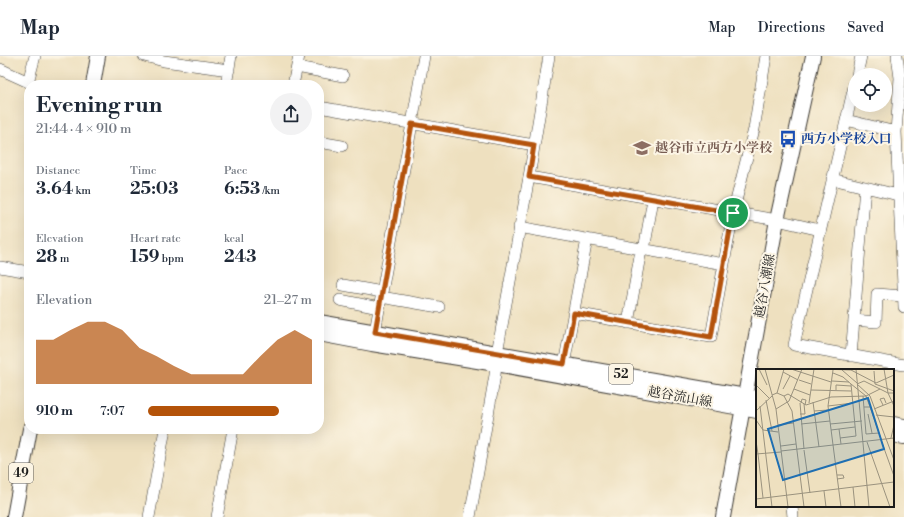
<!DOCTYPE html>
<html lang="en">
<head>
<meta charset="utf-8">
<style>
	body { margin:0; font-family:"Libre Bodoni","Noto Serif JP",serif; background:#f2f2f3; color:#1f2937; height:100vh; display:flex; flex-direction:column; font-size:15px; white-space:nowrap }
	* { box-sizing:border-box; margin:0 }
	p { font-size:13px; color:#747a83 }
	.icon { flex:none; width:22px; height:22px; fill:none; stroke:currentColor; stroke-width:2; stroke-linecap:round; stroke-linejoin:round }
	.map { position:relative; flex:1; overflow:hidden }
	.details { position:absolute; left:24px; top:24px; width:300px; height:354px; display:flex; flex-direction:column; background:#fff; border-radius:16px; box-shadow:0 4px 16px #0002 }
	.details>* { flex:none }
	.fabs { position:absolute; left:848px; top:12px; display:grid; gap:8px }
	.fabs a { display:grid; place-items:center; width:44px; height:44px; border-radius:50%; background:#fff; box-shadow:0 4px 16px #0002; font-size:20px }
	.pin { position:absolute; display:grid; place-items:center; width:34px; height:34px; color:#fff; margin:-17px; border:2px solid #fff; border-radius:50%; box-shadow:0 1px 4px #0007 }
	.round { display:grid; place-items:center; flex:none; width:42px; height:42px; border-radius:21px; background:#f2f2f3 }
	.head { display:flex; align-items:center; justify-content:space-between; height:68px; padding:0 12px }
	h1 { font-size:22px; font-weight:800; line-height:30px }
	.figures { display:grid; grid-template-columns:repeat(3,1fr); gap:6px; height:68px; padding:4px 12px }
	.figures div { display:grid; align-content:center }
	.figures b { font-size:17px; font-weight:800 }
	.figures small { font-size:11px; font-weight:400 }
	.figures p { font-size:11px }
	.chart { height:112px; padding:8px 12px }
	.chart p { display:flex; justify-content:space-between }
	.chart svg { width:100%; height:72px; margin-top:4px; fill:#b45309; opacity:.7 }
	ul { padding:0 12px; list-style:none; font-size:13px }
	li { display:grid; grid-template-columns:64px 48px 1fr; align-items:center; height:30px }
	li i { height:10px; border-radius:5px; background:#b45309 }
	header { display:flex; align-items:center; gap:24px; box-sizing:border-box; height:56px; padding:0 20px; background:#fff; border-bottom:1px solid #e0e1e3 }
	header strong { font-size:19px }
	nav { display:flex; gap:22px; margin-inline-start:auto; font-size:14px }
	.map>svg:first-child { display:block }
</style>
</head>
<body>
<header>
<strong>Map</strong>
<nav><a>Map</a><a>Directions</a><a>Saved</a></nav>
</header>
<div class="map">
<svg width="904" height="461" viewBox="0 0 904 461">
	<rect width="100%" height="100%" fill="#fcf5e5"/>
	<filter id="ink" filterUnits="userSpaceOnUse"><feTurbulence type="fractalNoise" baseFrequency=".025" numOctaves="2"/><feDisplacementMap in="SourceGraphic" scale="8" xChannelSelector="R" yChannelSelector="G"/><feConvolveMatrix kernelMatrix="1 2 1 2 8 2 1 2 1" color-interpolation-filters="sRGB"/></filter>
	<filter id="wash" filterUnits="userSpaceOnUse"><feTurbulence type="fractalNoise" baseFrequency=".012" numOctaves="4" result="noise"/><feDisplacementMap in="SourceGraphic" scale="16" xChannelSelector="R" yChannelSelector="G"/><feGaussianBlur stdDeviation="0.9" result="paint"/><feColorMatrix in="noise" values="0 0 0 0 0 0 0 0 0 0 0 0 0 0 0 0 0 1.4 0 .05"/><feComposite in="paint" operator="in"/></filter>
	<g filter="url(#wash)">
		<rect width="100%" height="100%" fill="#eee0bf"/>
		<g fill="none" stroke-linecap="round" stroke-linejoin="round">
			<path stroke="#55c1d0" stroke-width="2.5" d="M786,450L787,461"/>
		</g>
	</g>
	<g filter="url(#ink)">
		<g fill="none" stroke-linecap="round" stroke-linejoin="round">
			<g stroke="#3c3934" stroke-width="12">
				<path id="minor" d="M144,0L164,5L229,14
					M297,11L343,20
					M0,13L35,29
					M857,19L861,0
					M28,26L35,0
					M855,26L794,289L904,309
					M226,29L231,0
					M293,29L299,0
					M319,51L534,89
					M846,64L896,76L904,251
					M896,76L900,22L897,0
					M319,86L342,90
					M529,121L777,164L820,174
					M832,123L898,139
					M519,171L724,208
					M644,194L653,143
					M0,211L29,216
					M343,229L382,236
					M381,241L439,251
					M340,244L379,252
					M574,257L711,281L733,157L754,73L766,0
					M854,264L876,266L877,238L903,240
					M628,267L641,194
					M375,276C391,184 408,92 424,0
					M851,300L865,131
					M564,309L587,183
					M792,450L793,461
					M149,461L165,373
					M217,461L233,373
					M470,461L495,319L497,297L529,121L549,0"/>
			</g>
			<g stroke="#3c3934" stroke-width="16">
				<path id="major" d="M93,29L98,0
					M319,266L757,342
					M319,278L372,288L496,308L757,355
					M893,368L904,370
					M893,379L904,381
					M14,461L30,373
					M723,461L777,164L813,0"/>
			</g>
			<use href="#minor" stroke="#fff" stroke-width="11"/>
			<use href="#major" stroke="#fff" stroke-width="14"/>
		</g>
	</g>
	<g fill="none" stroke-linecap="round" stroke-linejoin="round" filter="url(#ink)">
		<g stroke="#fff" stroke-width="8">
			<path id="route" d="M412,68L534,89L529,121L733,157L711,281L574,257L564,308L375,276L395,162Z"/>
		</g>
		<use href="#route" stroke="#b45309" stroke-width="5"/>
	</g>
	<defs>
		<g id="bus-bare" transform="scale(1.38)"><path d="M-5-6H5V4H4V6H2V4H-2V6H-4V4H-5ZM-3.5-4V0h7V-4ZM-3.5 1.2v1.5H-2V1.2ZM2 1.2v1.5H3.5V1.2Z" fill="#1a4fb4" stroke="#fcf5e5" stroke-width="2.5" paint-order="stroke"/></g>
		<g id="school-bare" transform="scale(1.38)"><path d="M0-5L7-2L0 1L-7-2ZM-4 1L0 2.5L4 1V4Q0 6-4 4Z" fill="#8d6e63" stroke="#fcf5e5" stroke-width="2.5" paint-order="stroke"/></g>
	</defs>
	<g fill-rule="evenodd">
		<use href="#bus-bare" x="788" y="83"/>
		<use href="#school-bare" x="642" y="92"/>
	</g>
	<g text-anchor="middle" dominant-baseline="central" stroke-width="4" stroke-linejoin="round" paint-order="stroke">
		<g fill="#fcf5e5" stroke="#5f5d58" stroke-width="1">
			<rect x="609" y="308" width="24" height="20" rx="3"/>
			<rect x="9" y="407" width="24" height="20" rx="3"/>
		</g>
		<g font-size="12" font-weight="bold" fill="#1c1c1c">
			<text x="621" y="318">52</text>
			<text x="21" y="417">49</text>
		</g>
		<g font-size="13" font-weight="bold" fill="#164399" stroke="#fcf5e5" text-anchor="start">
			<text x="801" y="83">西方小学校入口</text>
		</g>
		<g font-size="13" font-weight="bold" fill="#785e54" stroke="#fcf5e5" text-anchor="start">
			<text x="655" y="92">越谷市立西方小学校</text>
		</g>
		<g font-size="13" fill="#1c1c1c" stroke="#fcf5e5">
			<text transform="translate(765 230) rotate(-80)">越谷八潮線</text>
			<text transform="translate(680 341) rotate(10)">越谷流山線</text>
		</g>
	</g>
	<g transform="translate(756 313)">
		<rect width="138" height="138" fill="#eee0bf"/>
		<path fill="none" stroke="#9a927e" stroke-width="1" d="M3,0L11,16M9,0L20,40L32,138M35,0L75,13M65,0L95,1L120,14L138,6M100,0L113,138M128,0L132,24L138,37M77,1L72,37L85,138M86,1L101,14M118,2L119,15L138,22M27,3L42,11M77,4L87,8L95,15L100,67L84,69M43,11L55,15M76,12L93,13M95,15L110,27L114,38M101,15L114,27L138,91M101,15L108,12L132,24H138M0,16L13,29M27,20L34,7M38,20L54,26M55,21L95,22M80,21V16L95,17M21,24L28,0M16,26L21,24L28,27L36,42L48,138M28,27L32,25L50,36L75,28L110,27L124,20M107,27L110,65L123,64M10,31L16,62M57,33L63,78M44,34L48,80M45,34L46,30L50,31L49,36M53,34L58,0M127,36L124,30L128,29L130,34M4,37L16,138M72,37L97,34M108,38H114L125,70M20,40L33,32L46,0M118,40L138,32M0,42L16,27M58,42L72,41M44,45H49L48,35M112,45L116,64M120,46L138,48M0,51L7,61L22,63M45,55L74,52M74,55L106,52M22,56L37,54M83,60L85,75M75,61L99,58M135,69L138,56M125,71L138,107M0,72L2,85M111,73L134,138M25,77L40,75M48,81L54,124M25,82L138,69M0,85L25,83M2,85L7,129M81,106H87L88,109L81,110M97,118L99,138M68,122L70,138M0,130L138,113"/>
		<path fill="#1f6fb2" fill-opacity="0.15" stroke="#1f6fb2" stroke-width="2" d="M112,29L128,80L27,111L12,60Z"/>
		<rect width="138" height="138" fill="none" stroke="#1c1c1c" stroke-width="2"/>
	</g>
</svg>
<div class="fabs">
<a><svg class="icon" aria-label="locate" viewBox="0 0 24 24"><circle cx="12" cy="12" r="6"/><path d="M12 2v4M12 18v4M2 12h4M18 12h4"/></svg></a>
</div>
<div class="pin" style="left:733px;top:157px;background:#1e9e55"><svg class="icon" aria-label="arrive" viewBox="0 0 24 24"><path d="M6 21V4h12l-3 4 3 4H6"/></svg></div>
<section class="details">
<div class="head"><div><h1>Evening run</h1><p>21:44 · 4 × 910 m</p></div><a class="round"><svg class="icon" aria-label="share" viewBox="0 0 24 24"><path d="M12 15V3M7 8l5-5 5 5M5 13v7h14v-7"/></svg></a></div>
<div class="figures">
<div><p>Distance</p><b>3.64<small> km</small></b></div>
<div><p>Time</p><b>25:03</b></div>
<div><p>Pace</p><b>6:53<small> /km</small></b></div>
</div>
<div class="figures">
<div><p>Elevation</p><b>28<small> m</small></b></div>
<div><p>Heart rate</p><b>159<small> bpm</small></b></div>
<div><p>kcal</p><b>243</b></div>
</div>
<div class="chart"><p><span>Elevation</span>21–27 m</p>
<svg viewBox="0 0 160 44" preserveAspectRatio="none"><path d="M0 44V17L10 17L20 11L30 6L40 6L50 11L60 22L70 27L80 33L90 38L100 38L110 38L120 38L130 27L140 17L150 11L160 17V44z"/></svg>
</div>
<ul>
<li><b>910 m</b>7:07<i style="width:80%"></i></li>
</ul>
</section>
</div>
</body>
</html>
